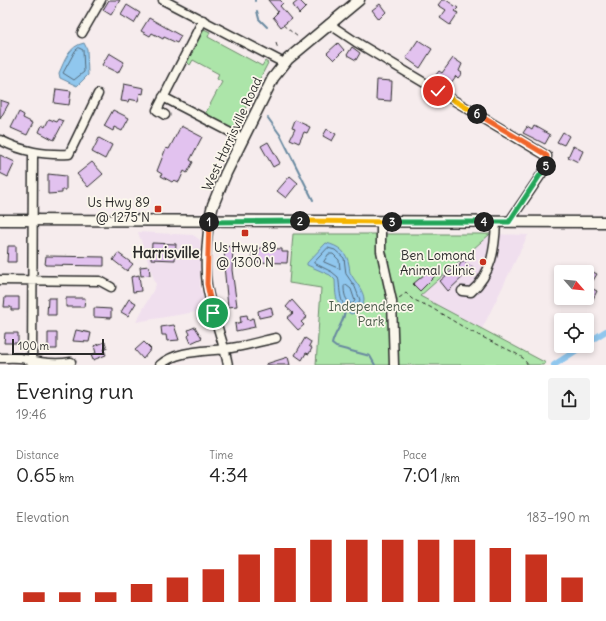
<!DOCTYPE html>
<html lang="en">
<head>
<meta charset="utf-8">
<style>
	body { margin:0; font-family:Delius,sans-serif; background:#f2f2f2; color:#222; height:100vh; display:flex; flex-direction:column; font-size:15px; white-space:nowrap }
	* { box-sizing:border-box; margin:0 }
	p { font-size:13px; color:#767676 }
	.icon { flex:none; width:22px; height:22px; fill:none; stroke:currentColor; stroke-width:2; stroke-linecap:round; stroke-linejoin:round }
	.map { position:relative; height:365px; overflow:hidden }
	.panel { display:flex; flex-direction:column; background:#fff; flex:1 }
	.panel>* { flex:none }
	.needle { width:26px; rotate:117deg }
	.buttons { position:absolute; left:554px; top:265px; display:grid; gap:8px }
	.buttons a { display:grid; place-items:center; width:40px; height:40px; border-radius:4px; background:#fff; box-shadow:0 2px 6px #0003; font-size:20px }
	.scale { position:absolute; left:12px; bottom:10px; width:92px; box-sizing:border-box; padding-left:4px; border:2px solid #2b2b2b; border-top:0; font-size:11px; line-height:14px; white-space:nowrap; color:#2b2b2b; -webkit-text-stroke:3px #fbf7ec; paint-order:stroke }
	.pin { position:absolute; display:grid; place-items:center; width:34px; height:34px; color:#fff; margin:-17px; border:2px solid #fff; border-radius:50%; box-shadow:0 1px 4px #0007 }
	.km { position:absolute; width:20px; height:20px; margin:-10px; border-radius:50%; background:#222; color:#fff; font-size:11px; line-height:20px; text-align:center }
	.round { display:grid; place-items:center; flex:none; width:42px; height:42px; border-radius:4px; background:#f2f2f2 }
	.overview { display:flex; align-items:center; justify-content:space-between; height:68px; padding:0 16px }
	h1 { font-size:22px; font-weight:600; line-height:30px }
	.figures { display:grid; grid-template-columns:repeat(3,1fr); gap:6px; height:68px; padding:4px 16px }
	.figures div { display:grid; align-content:center }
	.figures b { font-size:20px; font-weight:600 }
	.figures small { font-size:11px; font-weight:400 }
	.figures p { font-size:11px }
	.chart { height:112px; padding:8px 16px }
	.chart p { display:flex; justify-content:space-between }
	.chart svg { width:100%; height:72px; margin-top:4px; stroke:#c8321e; stroke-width:6 }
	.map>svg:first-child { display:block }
</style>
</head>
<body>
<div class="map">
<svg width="606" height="365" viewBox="0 0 606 365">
	<rect width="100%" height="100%" fill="#f6eced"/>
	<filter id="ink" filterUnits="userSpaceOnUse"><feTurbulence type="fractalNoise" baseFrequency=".025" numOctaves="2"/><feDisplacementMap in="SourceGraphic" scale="8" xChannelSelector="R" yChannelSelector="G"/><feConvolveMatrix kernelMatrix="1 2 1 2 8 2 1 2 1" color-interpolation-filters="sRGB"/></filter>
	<g filter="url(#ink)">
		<path fill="#f0dfee" d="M138,232L193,235L200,240V286L207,310L136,322L156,285Z
			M490,234L528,235L482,329L420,296Z"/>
		<path fill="#ace5a9" stroke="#6c886a" d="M204,29L210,32L208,37L262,66L265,61L268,63L251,96L235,131L204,116L222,82L217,79L219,74L193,60L190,65L187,62Z
			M293,234H490L420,296L546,363L543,365H316L321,288L289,283Z"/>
		<path fill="#90c7ee" stroke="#6889a0" d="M84,43L87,49L88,75L77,86L60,78L59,73C65,60 69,46 84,43Z
			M326,243C339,246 347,252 349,265C350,269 349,272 351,274C356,284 370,296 361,308C358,312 356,313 351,314C334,304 336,297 335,280L330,275L307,265V263Z"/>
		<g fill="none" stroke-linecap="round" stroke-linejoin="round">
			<path stroke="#536979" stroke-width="1" d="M79,48L83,50L84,72L74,80L63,73L75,51Z
				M328,248L335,250L344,258L346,274L355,287L360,300L355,309C337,312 341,285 338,277L332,272L314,263Z
				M329,254H333L339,260L340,269L324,262Z
				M346,285L351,289L355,301L352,304C345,301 344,293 344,287Z"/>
			<path stroke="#6889a0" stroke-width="2" d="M255,0V1
				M257,11L259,19L267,27
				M268,118L281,136L313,200
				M345,309C345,323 335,330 332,344L336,347L370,356L375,365"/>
			<path stroke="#90c7ee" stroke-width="6" d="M587,343L606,331
				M554,365L583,346"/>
		</g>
		<path fill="#e2c2ef" stroke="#2b2b2b" d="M109,0H120L111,15L103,10Z
			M268,0H280L283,3L280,6L291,19L281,27L273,17L278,12Z
			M299,0L306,7L299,14L293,5Z
			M442,0H446L458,8L455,11L458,13L450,25L440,18L446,10L438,5Z
			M380,4L386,12L379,19L372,10Z
			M127,5L140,13L134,23L121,15Z
			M149,18L181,36L177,43L164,37L163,39L152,33L150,36L141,31Z
			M418,40L432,49L420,68L406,58Z
			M338,43L344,50L334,60L327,53Z
			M352,47L360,53L356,60L347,55Z
			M109,53L124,62L118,73L102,65Z
			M453,58L462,64L459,71L462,73L458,78L456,76L448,87L435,76L439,71L442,73Z
			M377,80L392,81L391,101L376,100Z
			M124,84L144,88L143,94L140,93L138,101L129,99L128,102L121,101Z
			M56,89L71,91L69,105L54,103Z
			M0,100L9,103L0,119Z
			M113,110L129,118L122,131L114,127L113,131L104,126Z
			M19,112L24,115L23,118L33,123L27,135L11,128Z
			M49,119L57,122L59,119L64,121L54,140L39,132L42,125L45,127Z
			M295,120L310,127L307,133L304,132L299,143L290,139L295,129L292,128Z
			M181,126L202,137L190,160L193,162L187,173L184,171L179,182L174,180L172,182L161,176L162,174L157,171L166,148L169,149Z
			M534,126L550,135L545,144L523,133L527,127L532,130Z
			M327,129L336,134L332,141L323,136Z
			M563,132L569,136L564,145L557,142Z
			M99,138L112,145L105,159L92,152Z
			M268,142L280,163L273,167L261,146Z
			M573,146L583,151L578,162L568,157Z
			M0,155L15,162L8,177L0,173Z
			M92,162L103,174L88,187L77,174Z
			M48,174L66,176V190H62V193L48,194Z
			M290,176L298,183L286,198L277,191Z
			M152,243L176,244L175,260L151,259Z
			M8,246H16V262H7Z
			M225,246L233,247L232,270L237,306L228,307L224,265Z
			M259,248L282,249V252H288L287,263L252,262V251H259Z
			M118,253L133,264L127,271L113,260Z
			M46,256L104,257V266L45,265Z
			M462,261L473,267L468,275L466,274L448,291L440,281L454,269L456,272Z
			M149,266L150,275L141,276L140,267Z
			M431,269L436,275L420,291L413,284Z
			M589,270L597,274L591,284L587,282Z
			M139,275L141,291L133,292L131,277Z
			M589,287L597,291L591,303L587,301Z
			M5,297H19V310H11V307H4Z
			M48,298H56V315H47Z
			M66,298H85L84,307H66Z
			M129,299L136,303L128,316L121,312Z
			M292,300L307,317L301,322L304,325L298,330L287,318L293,313L286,307Z
			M271,307L273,315L259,318L258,311Z
			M94,308L111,309V318L94,317Z
			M247,315L248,320L253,318L255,327L236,331L235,324L241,322L240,316Z
			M174,325L179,340L167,341L166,335H162L161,327Z
			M195,327L202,338L191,343L188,336L190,334L188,330Z
			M76,330L91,333L89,342L73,341Z
			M5,333H18V343H4Z
			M48,333H57V349H48Z
			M305,338L311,342L309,346L312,348L309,354L306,353L302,360L295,355Z
			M105,342L107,348L104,349L106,355L93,360L91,355L96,353L94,346Z
			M144,342L151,349L143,359L135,350Z
			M288,357L290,365H266V364Z"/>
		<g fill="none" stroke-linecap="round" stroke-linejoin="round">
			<g stroke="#2b2b2b" stroke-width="11">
				<path id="minor" d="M163,0L284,63
					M329,24L356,42L547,156L545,169L509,222
					M82,33L101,0
					M163,97L242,138
					M165,115L157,110L203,20
					M0,140C23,152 44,155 69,154L98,94
					M209,221C207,242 204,264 207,285C211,313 223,338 228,365
					M381,222V251L392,301L394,365
					M0,280L100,281L111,287
					M462,291L471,292C492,274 495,248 496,222
					M0,358C8,358 18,357 25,359C41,363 55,365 71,362
					M32,365L33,153
					M160,365C178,349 209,352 231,348C246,346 261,341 276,338"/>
			</g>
			<g stroke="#2b2b2b" stroke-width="13">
				<path id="major" d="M0,220L606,222
					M209,221L213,205L226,173L273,78L288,59L359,0"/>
			</g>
			<path stroke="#2b2b2b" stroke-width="1" stroke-dasharray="4 3" stroke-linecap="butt" d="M283,25L298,37
				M276,43L278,49
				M399,298L406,293L412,299L430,307L470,331L515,353L523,358L528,365"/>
			<use href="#minor" stroke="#fbf7ec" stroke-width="8"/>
			<use href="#major" stroke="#fbf7ec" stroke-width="10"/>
		</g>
	</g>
	<g fill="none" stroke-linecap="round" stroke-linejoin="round" filter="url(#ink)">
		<g stroke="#fff" stroke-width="8">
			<path id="split-1" d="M209,222L207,284L213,313"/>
		</g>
		<g stroke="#fff" stroke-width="8">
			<path id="split-2" d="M209,222L300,221"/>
		</g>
		<g stroke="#fff" stroke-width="8">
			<path id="split-3" d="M300,221L392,222"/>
		</g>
		<g stroke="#fff" stroke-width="8">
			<path id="split-4" d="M392,222H484"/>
		</g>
		<g stroke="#fff" stroke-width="8">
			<path id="split-5" d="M484,222H509L546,166"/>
		</g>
		<g stroke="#fff" stroke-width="8">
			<path id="split-6" d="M477,114L543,153L547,156L546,166"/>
		</g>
		<g stroke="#fff" stroke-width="8">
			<path id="split-7" d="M438,91L477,114"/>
		</g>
		<use href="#split-1" stroke="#f0652b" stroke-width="5"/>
		<use href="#split-2" stroke="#22a559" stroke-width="5"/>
		<use href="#split-3" stroke="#f5b400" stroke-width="5"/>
		<use href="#split-4" stroke="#22a559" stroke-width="5"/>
		<use href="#split-5" stroke="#22a559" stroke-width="5"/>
		<use href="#split-6" stroke="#f0652b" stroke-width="5"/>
		<use href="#split-7" stroke="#f5b400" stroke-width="5"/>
	</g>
	<g fill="#c8321e" stroke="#fbf7ec" stroke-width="1.5">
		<rect x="154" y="205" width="8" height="8" rx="2"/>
		<rect x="241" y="229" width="8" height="8" rx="2"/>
		<circle cx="483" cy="262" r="4"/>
	</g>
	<g text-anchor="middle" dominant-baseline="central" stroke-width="3.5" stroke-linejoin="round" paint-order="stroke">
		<g font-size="13" fill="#2b2b2b" stroke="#fbf7ec">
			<text transform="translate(232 134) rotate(-65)">West Harrisville Road</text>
		</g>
		<g font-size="13" fill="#2b2b2b" stroke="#fbf7ec" text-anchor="end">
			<text x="150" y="202">Us Hwy 89<tspan x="150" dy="15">@ 1275 N</tspan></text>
			<text x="245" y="247" text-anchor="middle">Us Hwy 89<tspan x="245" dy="15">@ 1300 N</tspan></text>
			<text x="475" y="255">Ben Lomond<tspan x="475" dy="15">Animal Clinic</tspan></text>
		</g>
		<g font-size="13" fill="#4b5a4a" stroke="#fbf7ec">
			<text x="371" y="306">Independence<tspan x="371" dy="15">Park</tspan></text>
		</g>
		<g font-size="15" font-weight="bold" fill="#2b2b2b" stroke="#fbf7ec">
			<text x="166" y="252">Harrisville</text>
		</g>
	</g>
</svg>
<div class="buttons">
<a><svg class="needle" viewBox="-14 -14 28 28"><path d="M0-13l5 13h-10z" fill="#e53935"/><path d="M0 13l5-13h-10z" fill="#767676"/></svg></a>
<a><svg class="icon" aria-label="locate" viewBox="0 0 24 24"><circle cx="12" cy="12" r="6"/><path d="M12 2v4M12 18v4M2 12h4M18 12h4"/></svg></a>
</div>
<div class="scale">100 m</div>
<div class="pin" style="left:213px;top:313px;background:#1e9e55"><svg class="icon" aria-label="arrive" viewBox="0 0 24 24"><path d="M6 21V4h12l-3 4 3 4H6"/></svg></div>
<div class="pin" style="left:438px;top:91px;background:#d93025"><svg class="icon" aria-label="check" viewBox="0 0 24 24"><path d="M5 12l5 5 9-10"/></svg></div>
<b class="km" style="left:209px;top:222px">1</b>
<b class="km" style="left:300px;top:221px">2</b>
<b class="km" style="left:392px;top:222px">3</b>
<b class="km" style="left:484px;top:222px">4</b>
<b class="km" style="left:546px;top:166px">5</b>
<b class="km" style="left:477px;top:114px">6</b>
</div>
<section class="panel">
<div class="overview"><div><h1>Evening run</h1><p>19:46</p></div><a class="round"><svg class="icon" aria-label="share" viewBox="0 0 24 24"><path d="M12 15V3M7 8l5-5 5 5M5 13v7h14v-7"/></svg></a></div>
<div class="figures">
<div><p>Distance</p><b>0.65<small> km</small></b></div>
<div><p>Time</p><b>4:34</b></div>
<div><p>Pace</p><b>7:01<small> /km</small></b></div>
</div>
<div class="chart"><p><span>Elevation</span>183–190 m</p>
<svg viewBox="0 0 160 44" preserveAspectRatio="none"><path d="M5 44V38M15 44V38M25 44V38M35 44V33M45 44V29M55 44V24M65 44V15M75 44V11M85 44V6M95 44V6M105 44V6M115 44V6M125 44V6M135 44V11M145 44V15M155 44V29"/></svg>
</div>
</section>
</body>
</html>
